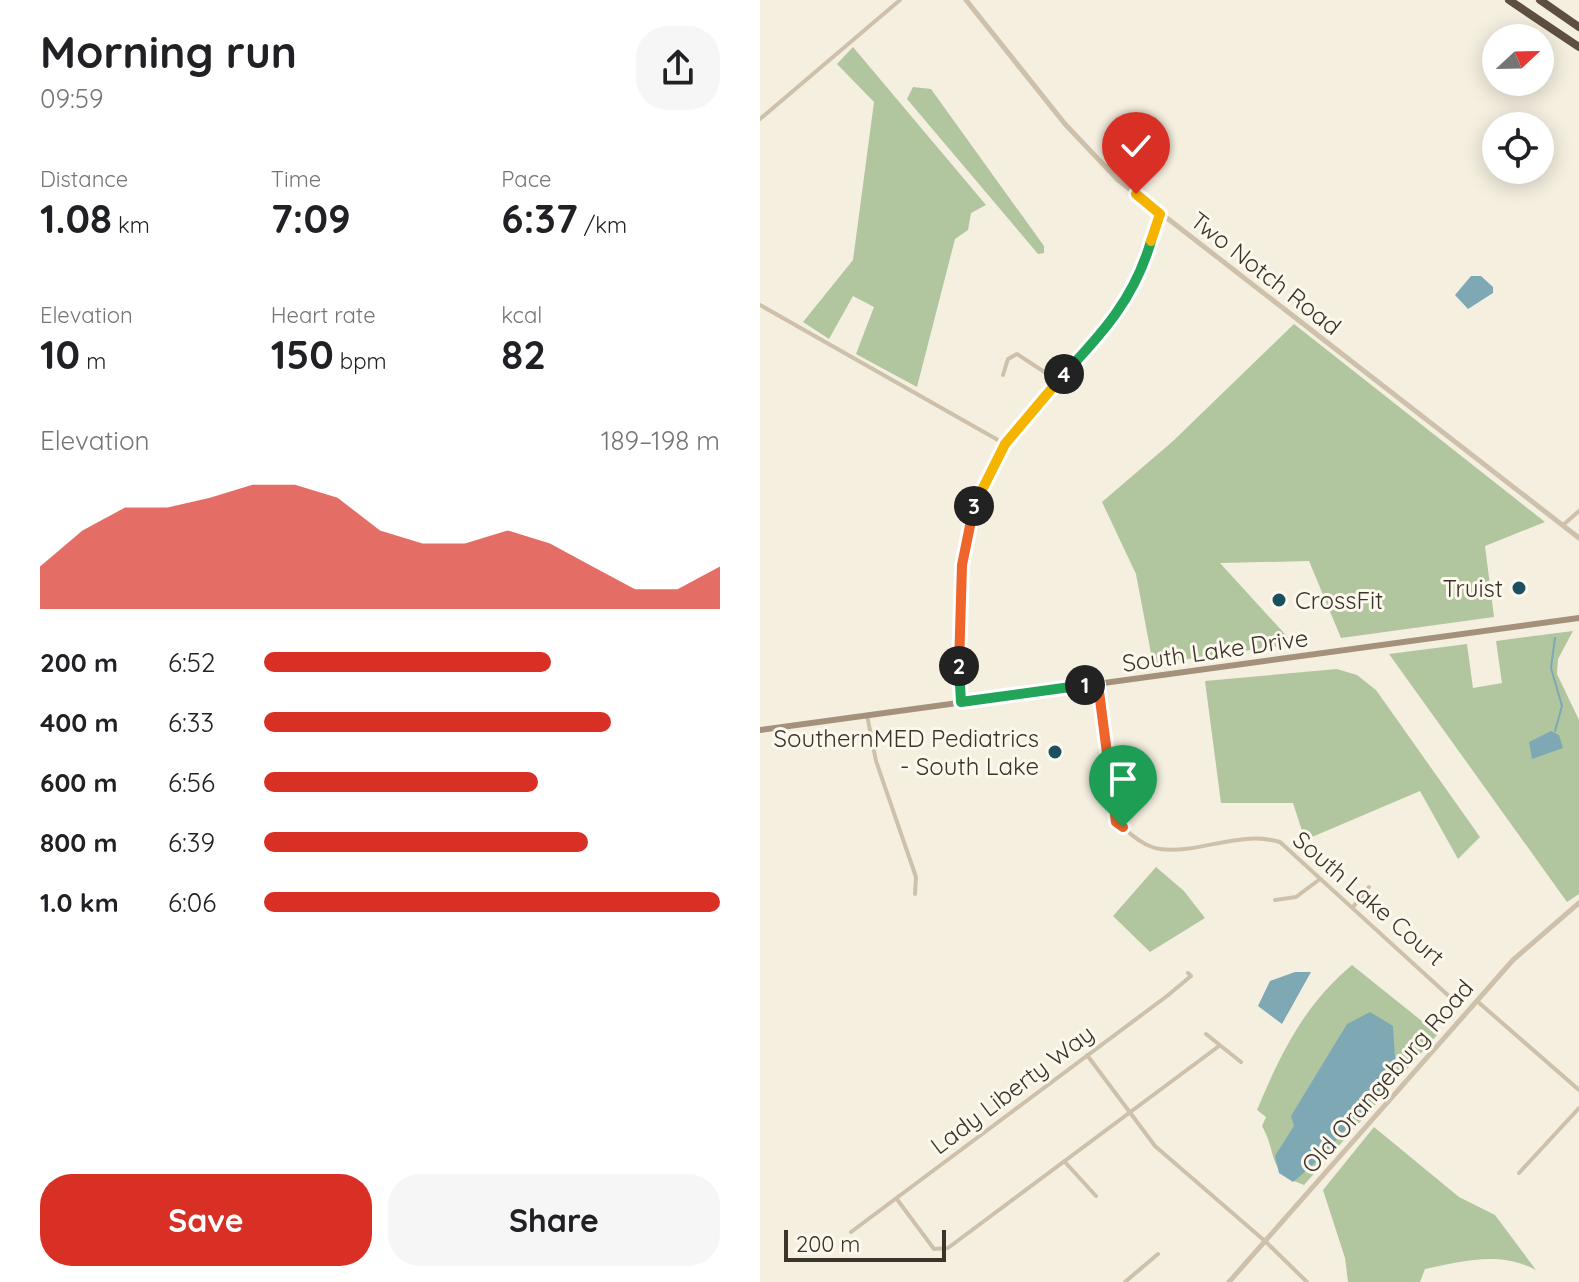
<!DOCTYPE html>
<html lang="en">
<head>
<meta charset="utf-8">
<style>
	body { margin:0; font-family:Quicksand,sans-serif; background:#f6f6f6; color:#202124; height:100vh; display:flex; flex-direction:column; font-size:30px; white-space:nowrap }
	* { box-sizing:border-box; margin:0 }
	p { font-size:26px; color:#757577 }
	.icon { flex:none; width:44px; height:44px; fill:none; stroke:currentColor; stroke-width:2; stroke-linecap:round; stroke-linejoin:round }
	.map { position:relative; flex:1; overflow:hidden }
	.panel { display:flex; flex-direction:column; background:#fff; width:760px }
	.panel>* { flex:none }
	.needle { width:52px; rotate:68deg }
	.buttons { position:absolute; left:722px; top:24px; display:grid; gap:16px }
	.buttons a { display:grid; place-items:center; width:72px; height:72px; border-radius:50%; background:#fff; box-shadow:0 4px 20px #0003; font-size:40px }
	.scale { position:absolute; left:24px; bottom:20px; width:162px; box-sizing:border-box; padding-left:8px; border:4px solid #3c332a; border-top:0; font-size:22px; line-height:28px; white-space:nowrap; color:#3c332a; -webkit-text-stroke:6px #fcf8ed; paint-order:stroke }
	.pin { position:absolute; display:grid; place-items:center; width:68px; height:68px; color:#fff; margin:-82px -34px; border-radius:50% 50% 50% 0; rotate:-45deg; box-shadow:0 0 8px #0007 }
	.pin .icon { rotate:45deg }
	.km { position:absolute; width:40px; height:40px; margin:-20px; border-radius:50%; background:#222; color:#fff; font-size:22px; line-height:40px; text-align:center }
	.round { display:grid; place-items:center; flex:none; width:84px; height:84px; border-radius:32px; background:#f6f6f6 }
	.summary { display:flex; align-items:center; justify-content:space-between; height:136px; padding:0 40px }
	h1 { font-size:44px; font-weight:800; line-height:60px }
	.figures { display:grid; grid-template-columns:repeat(3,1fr); gap:12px; height:136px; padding:8px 40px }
	.figures div { display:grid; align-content:center }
	.figures b { font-size:40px; font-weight:800 }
	.figures small { font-size:22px; font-weight:400 }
	.figures p { font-size:22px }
	.chart { height:224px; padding:16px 40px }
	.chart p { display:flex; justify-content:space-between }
	.chart svg { width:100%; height:144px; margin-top:8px; fill:#d93025; opacity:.7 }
	.cta { display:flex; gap:16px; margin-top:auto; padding:16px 40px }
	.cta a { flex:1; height:92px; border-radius:32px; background:#d93025; color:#fff; font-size:32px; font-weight:800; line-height:92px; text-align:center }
	.cta a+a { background:#f6f6f6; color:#202124 }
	ul { padding:0 40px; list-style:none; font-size:26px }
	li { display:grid; grid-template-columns:128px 96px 1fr; align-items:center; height:60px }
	li i { height:20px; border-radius:10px; background:#d93025 }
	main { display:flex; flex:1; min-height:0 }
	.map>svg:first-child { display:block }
</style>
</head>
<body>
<main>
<section class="panel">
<div class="summary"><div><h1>Morning run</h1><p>09:59</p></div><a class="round"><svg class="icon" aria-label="share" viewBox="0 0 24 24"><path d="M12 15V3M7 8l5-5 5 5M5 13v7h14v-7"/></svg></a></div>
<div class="figures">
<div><p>Distance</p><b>1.08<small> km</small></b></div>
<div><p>Time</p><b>7:09</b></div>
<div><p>Pace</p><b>6:37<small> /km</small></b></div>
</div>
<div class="figures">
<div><p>Elevation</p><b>10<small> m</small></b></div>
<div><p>Heart rate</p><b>150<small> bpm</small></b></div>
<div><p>kcal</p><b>82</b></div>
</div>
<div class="chart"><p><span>Elevation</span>189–198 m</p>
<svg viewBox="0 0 160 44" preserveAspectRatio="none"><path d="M0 44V31L10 20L20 13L30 13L40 10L50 6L60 6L70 10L80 20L90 24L100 24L110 20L120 24L130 31L140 38L150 38L160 31V44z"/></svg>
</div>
<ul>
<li><b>200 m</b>6:52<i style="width:63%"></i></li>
<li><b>400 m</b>6:33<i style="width:76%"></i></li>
<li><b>600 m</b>6:56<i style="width:60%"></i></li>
<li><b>800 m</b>6:39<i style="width:71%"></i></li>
<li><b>1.0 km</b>6:06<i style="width:100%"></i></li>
</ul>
<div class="cta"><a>Save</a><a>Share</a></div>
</section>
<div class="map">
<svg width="819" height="1282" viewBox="0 0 819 1282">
	<rect width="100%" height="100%" fill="#f5efe0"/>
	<path fill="#b1c69e" d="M93,47L226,205L211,213L208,230L195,239L157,387L96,354L114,307L93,296L69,339L43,322L93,260L114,102L77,64Z
		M153,87L171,89L284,246V253L278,254L147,99Z
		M534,324L785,522L725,546L734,617L581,638L549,561L460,563L534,644L393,664L376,574L342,502L412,442Z
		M813,631L798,659L797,674L819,720V894L807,902L629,654L707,644L713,688L742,683L736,641Z
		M577,669L597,675L616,690L720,837L698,859L660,791L545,840L533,803H461L445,681Z
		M396,867L424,891L445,918L390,952L353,916Z
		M592,965L678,1034L544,1185C506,1172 518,1154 502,1126L506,1117L497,1110C521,1053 544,1005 592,965Z
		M614,1127L699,1197L735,1215L776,1270C739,1251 704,1261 665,1269L660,1282H588L585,1258L563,1190Z"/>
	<path fill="#7da8b4" d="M721,276L733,287V293L708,309L695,295L711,276Z
		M791,731L799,735L803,748L772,759L769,742Z
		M535,972H551L522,1024L498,1006L510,981Z
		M610,1012L633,1026L636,1073C601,1108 572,1151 533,1182L519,1173L515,1156L534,1126L531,1116L587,1024Z"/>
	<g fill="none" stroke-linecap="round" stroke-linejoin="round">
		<path stroke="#7da8b4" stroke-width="2" d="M795,638L791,668L802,706L795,731"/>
		<path stroke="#cec1ab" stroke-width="4" d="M0,119L140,0
			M0,305L245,444
			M243,375L248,359L257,354L298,381
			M803,525L819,511
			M338,684L356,822C369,832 383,847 400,849C441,854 478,830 520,842L691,998
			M201,702C194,607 195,506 257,429C290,388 333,353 361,309C381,279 384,244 400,214
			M107,715L116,761L156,877L155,894
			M515,900L536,897L560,879
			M593,907L609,887
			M717,1001L819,1090
			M446,1034L481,1062
			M327,1055L395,1146L506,1242L547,1282
			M304,1161L336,1196
			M759,1173L819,1108
			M136,1198L174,1249L188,1248L459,1046
			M91,1232L407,996L431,976L428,973
			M365,1282L398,1254"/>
		<path stroke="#cec1ab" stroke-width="5" d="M206,0L305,124L358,180L819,538
			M469,1282L753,960L819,903"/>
		<path stroke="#a3917b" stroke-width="6" d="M0,730L819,618"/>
		<path stroke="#5d4f41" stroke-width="8" d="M749,0L819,47
			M780,0L819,27"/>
	</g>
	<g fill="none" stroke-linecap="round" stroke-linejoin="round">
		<g stroke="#fff" stroke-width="16">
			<path id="split-1" d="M325,685L338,684L356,822L363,827"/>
		</g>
		<g stroke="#fff" stroke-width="16">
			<path id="split-2" d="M199,666L201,702L325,685"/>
		</g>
		<g stroke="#fff" stroke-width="16">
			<path id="split-3" d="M199,666L202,565L214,506"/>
		</g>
		<g stroke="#fff" stroke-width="16">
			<path id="split-4" d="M214,506L245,444L304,374"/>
		</g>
		<g stroke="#fff" stroke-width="16">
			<path id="split-5" d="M304,374C343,333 375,297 391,241"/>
		</g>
		<g stroke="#fff" stroke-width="16">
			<path id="split-6" d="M376,194L400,214L391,241"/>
		</g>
		<use href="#split-1" stroke="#f0652b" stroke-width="10"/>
		<use href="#split-2" stroke="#22a559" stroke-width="10"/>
		<use href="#split-3" stroke="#f0652b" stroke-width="10"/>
		<use href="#split-4" stroke="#f5b400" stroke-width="10"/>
		<use href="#split-5" stroke="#22a559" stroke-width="10"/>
		<use href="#split-6" stroke="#f5b400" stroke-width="10"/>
	</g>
	<g fill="#1c5061" stroke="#fcf8ed" stroke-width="3">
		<circle cx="759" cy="588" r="8"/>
		<circle cx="519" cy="600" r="8"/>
		<circle cx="295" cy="752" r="8"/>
	</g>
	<g text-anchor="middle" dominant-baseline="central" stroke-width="6" stroke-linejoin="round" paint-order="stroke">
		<g font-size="24" fill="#3c332a" stroke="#fcf8ed">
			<text transform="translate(506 273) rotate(38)">Two Notch Road</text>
			<text transform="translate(455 650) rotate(-8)">South Lake Drive</text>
			<text transform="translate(609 898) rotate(41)">South Lake Court</text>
			<text transform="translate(627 1076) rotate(-49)">Old Orangeburg Road</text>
			<text transform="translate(252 1089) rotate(-37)">Lady Liberty Way</text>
		</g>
		<g font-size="24" fill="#3c332a" stroke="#fcf8ed" text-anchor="end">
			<text x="743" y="588">Truist</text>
			<text x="535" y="600" text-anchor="start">CrossFit</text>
			<text x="279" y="738">SouthernMED Pediatrics<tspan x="279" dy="28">- South Lake</tspan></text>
		</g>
	</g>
</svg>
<div class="buttons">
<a><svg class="needle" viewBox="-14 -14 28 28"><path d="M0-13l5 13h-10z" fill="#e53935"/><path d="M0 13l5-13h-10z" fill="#757577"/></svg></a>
<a><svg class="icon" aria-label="locate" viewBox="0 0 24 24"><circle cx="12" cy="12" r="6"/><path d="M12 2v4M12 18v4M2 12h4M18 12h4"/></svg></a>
</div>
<div class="scale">200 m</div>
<div class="pin" style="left:363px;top:827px;background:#1e9e55"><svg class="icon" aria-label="arrive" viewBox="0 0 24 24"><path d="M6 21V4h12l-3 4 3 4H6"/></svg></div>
<div class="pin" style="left:376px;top:194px;background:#d93025"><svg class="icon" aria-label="check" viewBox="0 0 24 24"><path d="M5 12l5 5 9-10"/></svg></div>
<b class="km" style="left:325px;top:685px">1</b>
<b class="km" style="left:199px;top:666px">2</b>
<b class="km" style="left:214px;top:506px">3</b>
<b class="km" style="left:304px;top:374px">4</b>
</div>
</main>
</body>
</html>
